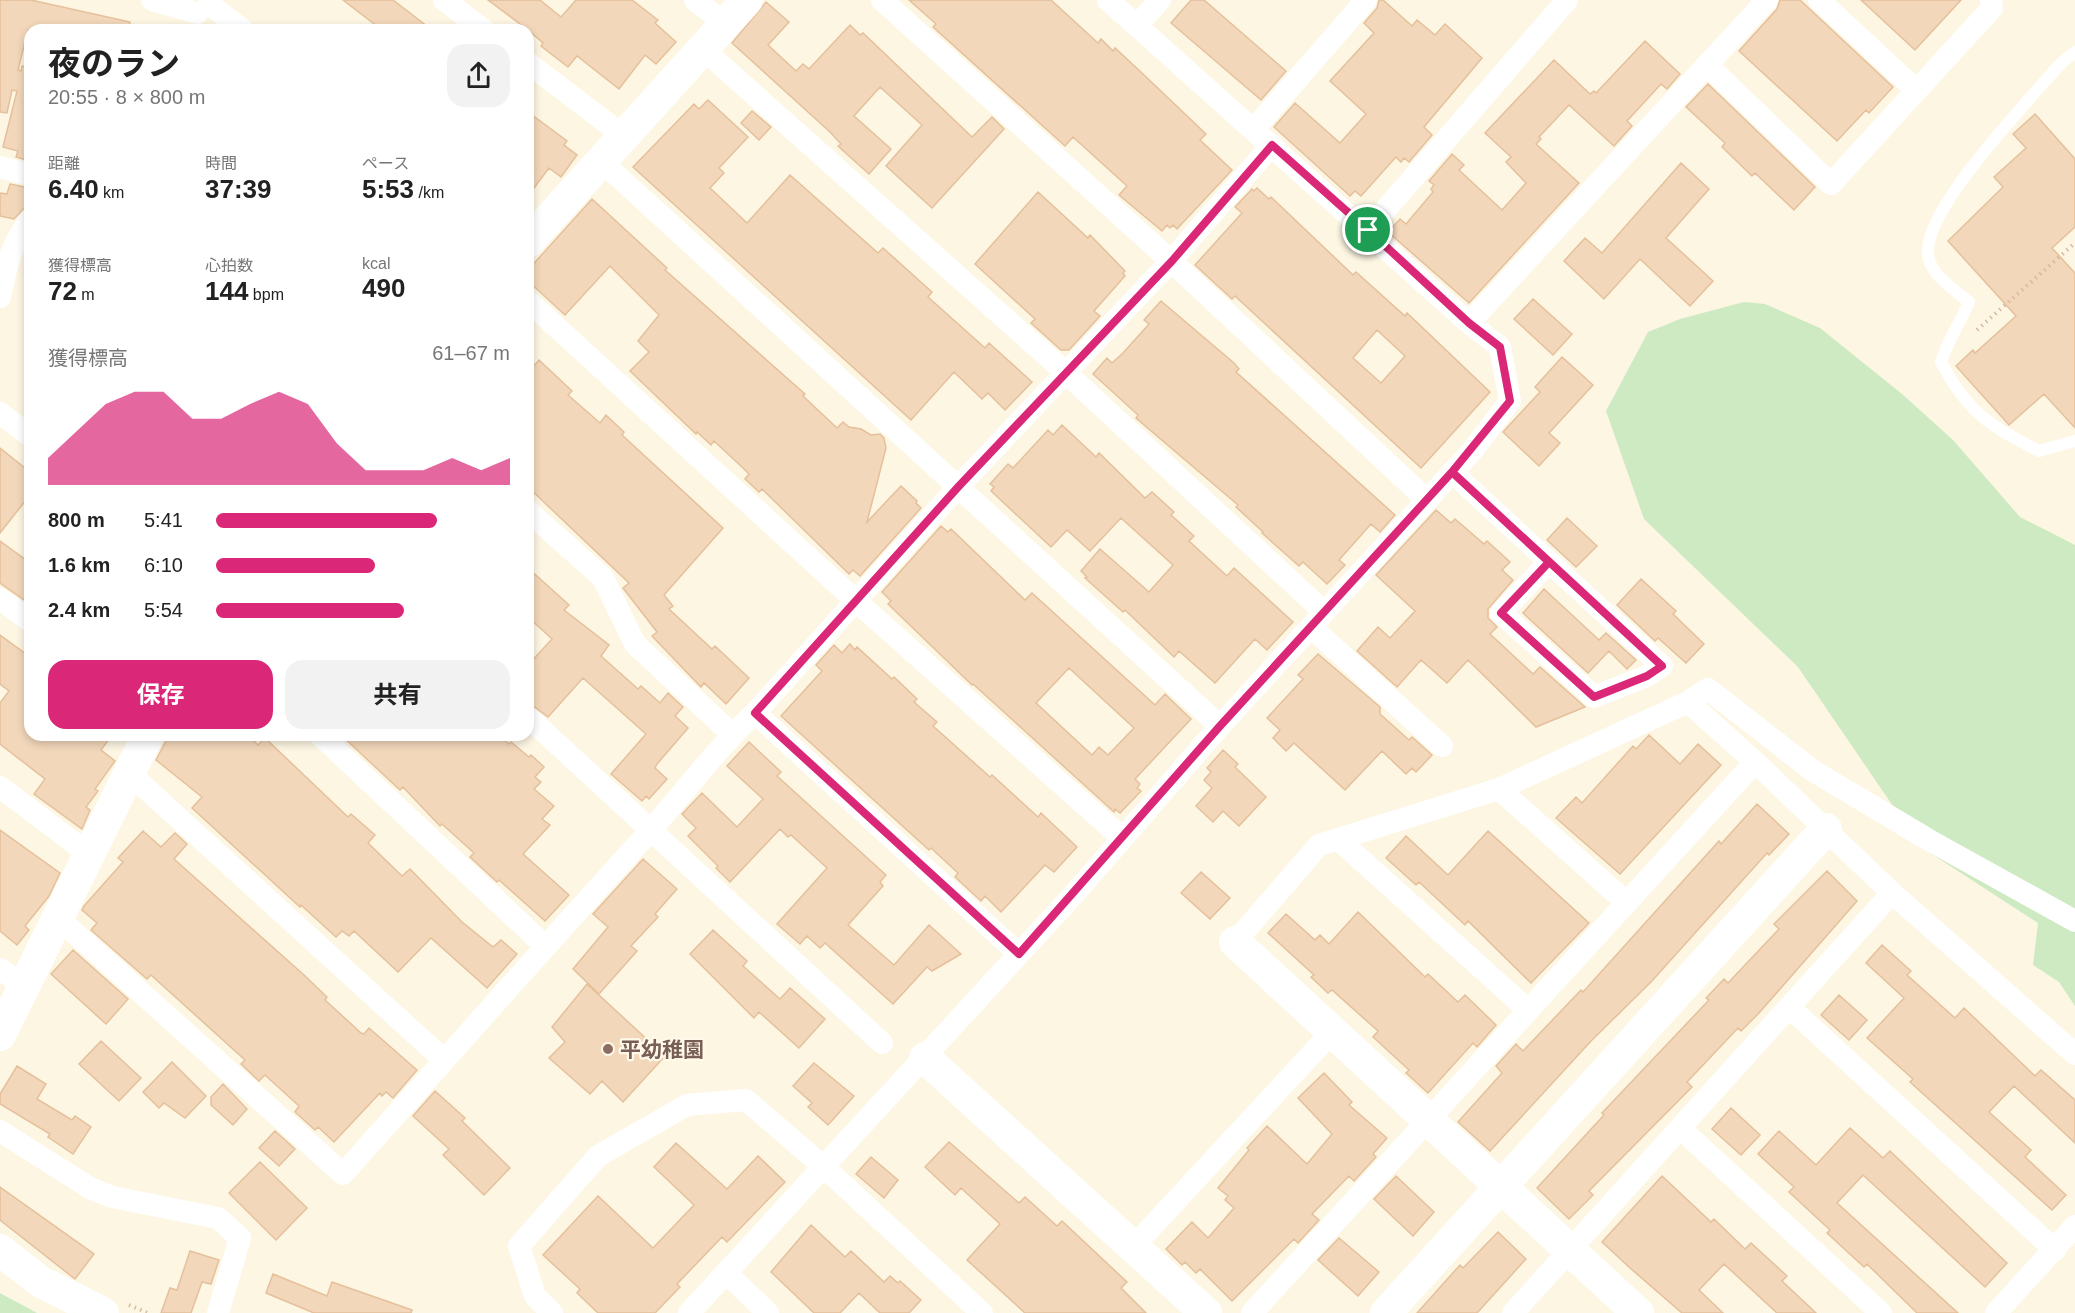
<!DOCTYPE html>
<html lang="ja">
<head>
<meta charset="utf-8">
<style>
	body { margin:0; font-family:Helvetica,"Noto Sans JP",sans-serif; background:#f2f2f2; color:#222; height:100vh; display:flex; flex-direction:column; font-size:22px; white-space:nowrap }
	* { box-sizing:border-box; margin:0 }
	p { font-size:20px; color:#767676 }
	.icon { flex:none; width:33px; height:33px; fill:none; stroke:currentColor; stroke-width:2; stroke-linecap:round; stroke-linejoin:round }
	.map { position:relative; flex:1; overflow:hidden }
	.sheet { position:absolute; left:24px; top:24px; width:510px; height:717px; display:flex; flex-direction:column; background:#fff; border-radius:18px; box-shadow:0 3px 9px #0003 }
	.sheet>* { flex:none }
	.pin { position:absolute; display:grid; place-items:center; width:51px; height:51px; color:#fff; margin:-26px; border:3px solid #fff; border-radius:50%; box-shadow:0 2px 6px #0007 }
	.round { display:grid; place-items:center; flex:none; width:63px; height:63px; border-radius:18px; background:#f2f2f2 }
	.headline { display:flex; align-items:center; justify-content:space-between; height:102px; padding:0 24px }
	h1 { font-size:33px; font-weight:700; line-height:45px }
	.metrics { display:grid; grid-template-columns:repeat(3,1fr); gap:9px; height:102px; padding:6px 24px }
	.metrics div { display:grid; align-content:center }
	.metrics b { font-size:26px; font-weight:700 }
	.metrics small { font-size:16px; font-weight:400 }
	.metrics p { font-size:16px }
	.chart { height:168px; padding:12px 24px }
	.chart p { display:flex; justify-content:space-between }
	.chart svg { width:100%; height:108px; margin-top:6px; fill:#db2777; opacity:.7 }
	.action { display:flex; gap:12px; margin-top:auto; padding:12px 24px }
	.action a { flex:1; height:69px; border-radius:18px; background:#db2777; color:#fff; font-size:24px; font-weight:700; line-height:69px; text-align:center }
	.action a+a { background:#f2f2f2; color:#222 }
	ul { padding:0 24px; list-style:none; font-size:20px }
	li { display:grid; grid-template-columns:96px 72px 1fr; align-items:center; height:45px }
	li i { height:15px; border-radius:8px; background:#db2777 }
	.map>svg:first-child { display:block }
</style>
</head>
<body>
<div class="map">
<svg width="2075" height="1313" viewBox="0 0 2075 1313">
	<rect width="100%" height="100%" fill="#fdf6e3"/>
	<path fill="#cdeac2" d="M1744,302L1765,304L1820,328L1902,394L1953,440L2020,517L2075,545V1006L2059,982L2033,965L2038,923L1921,847L1798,667L1644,519L1606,411L1648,332L1680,319Z
		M0,1293L37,1313H0Z"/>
	<path fill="#f2d7ba" stroke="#e5c09b" stroke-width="1.5" fill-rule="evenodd" d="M0,0H31L130,22L129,30H28L18,70L21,71L22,66L30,67V161L16,157L18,151L3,147L17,91L12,90L7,113L0,112Z
		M343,0H393L432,30H382Z
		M488,0H540L561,17L576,0H632L658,20L655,23L676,42L656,64L645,55L619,89L577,56L568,67L541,46L543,43L528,30Z
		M909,0H1051L1098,43L1101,39L1113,51L1115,48L1143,74L1206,134L1200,140L1232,170L1177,229L1173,225L1170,228L1167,225L1162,231L1119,195L1127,186L1073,137L1065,146L933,27L936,24Z
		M1191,0H1204L1286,71L1261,100L1171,23Z
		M1379,0H1383L1412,26L1417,20L1435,35L1445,24L1482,58L1424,127L1432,135L1409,162L1404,158L1401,162L1396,157L1361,196L1355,191L1350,196L1274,127L1295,103L1340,143L1366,114L1330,81L1374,33L1364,23L1377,8Z
		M1780,0H1800L1893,87L1869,113L1866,110L1837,141L1739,51L1777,9Z
		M1861,0H1961L1915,50Z
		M766,2L789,22L768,45L796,71L803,64L809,69L850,25L860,35L863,33L972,137L992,117L1004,129L932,208L886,166L922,125L880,87L854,116L891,149L869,174L838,146L841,144L830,132L732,43Z
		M1645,41L1680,74L1667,89L1661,84L1627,121L1632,126L1614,146L1569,105L1539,137L1541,139L1536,144L1579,183L1469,303L1388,232L1400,219L1406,224L1433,192L1431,189L1434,185L1429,181L1452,154L1464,165L1459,170L1502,210L1526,183L1506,162L1511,157L1485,133L1554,60L1590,94L1594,91L1596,93Z
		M1708,84L1815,187L1794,210L1755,173L1752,176L1722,147L1725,143L1686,107Z
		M708,100L748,137L719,168L724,173L710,188L747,223L790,175L878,253L883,248L932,292L928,297L985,348L989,343L1032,382L1005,410L988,393L982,399L954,372L911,420L633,167L694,104L699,109Z
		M752,111L771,127L759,140L741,123Z
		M528,112L567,141L564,145L577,155L561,177L549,168L528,196Z
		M2035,114L2075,159V227L2052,248L2075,273V428L2044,394L2009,425L1956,366L1973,350L1975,353L2016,316L1948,241L2003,187L1994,177L2026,148L2013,134Z
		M1681,163L1709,189L1666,238L1713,281L1690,306L1640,259L1604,299L1564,261L1585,238L1602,253Z
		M10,184L30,188V202L14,219L0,216V193L7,194Z
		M1257,188L1269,199L1271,197L1353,275L1356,272L1405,316L1407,313L1490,392L1421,468L1235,296L1232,299L1195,265L1242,213L1235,207L1252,189L1254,191ZM1377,330L1405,356L1381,383L1353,358Z
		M1038,192L1088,238L1090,235L1125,271L1123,273L1125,276L1094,311L1100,316L1069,350H1061L1031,323L1035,319L975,264Z
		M592,199L667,268L665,270L805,394L803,396L837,428L843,422L849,427L861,429L871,435L880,434L884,438L886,448L867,522L901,486L917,501L916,503L921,508L860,576L853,570L849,574L762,489L759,492L745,479L749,474L743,468L714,441L711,445L697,432L696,434L630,371L649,352L638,341L659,315L610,266L565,315L528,281V270Z
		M1533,299L1572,334L1553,355L1514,319Z
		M1161,301L1234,363L1239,369L1236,372L1395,515L1380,532L1371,524L1339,560L1345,565L1327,584L1303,562L1299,566L1262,533L1263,532L1236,507L1238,505L1136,418L1138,415L1093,374L1107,358L1112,363L1123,353L1149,324L1144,320Z
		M1562,357L1593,385L1549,433L1560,443L1539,466L1503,432L1540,392L1535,387Z
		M539,360L572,391L568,395L600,423L606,415L624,432L622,435L723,528L664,595L673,606L669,609L712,649L715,646L749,678L726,704L704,683L701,687L652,636L657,632L623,588L629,583L528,487V372Z
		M1062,425L1096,457L1099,453L1145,498L1152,492L1174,512L1171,515L1194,536L1189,541L1227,576L1234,568L1293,622L1267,650L1255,639L1215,683L1179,651L1174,657L1125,610L1123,612L1085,578L1087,577L1081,571L1100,549L1149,592L1173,565L1121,518L1090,551L1067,530L1051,547L991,491L994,487L990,484L1008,464L1013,468L1048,430L1053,435Z
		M0,448L30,472V495L0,533Z
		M1436,510L1451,523L1455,519L1484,544L1487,541L1510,562L1502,570L1513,580L1488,609V618L1497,627L1490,634L1533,674L1540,667L1585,707L1536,727L1468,660L1447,683L1421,660L1397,687L1357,651L1378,627L1390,638L1415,611L1376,575Z
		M1567,518L1597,546L1576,567L1547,540Z
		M941,526L948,532L951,529L1025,600L1032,593L1155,705L1165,694L1191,719L1135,779L1140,784L1137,788L1141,791L1120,813L1115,809L1114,812L973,684L972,685L888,604L891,601L882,592ZM1069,668L1134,728L1108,755L1099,747L1092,755L1036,703Z
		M0,541L30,563V604L0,583Z
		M528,568L569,605L564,610L609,645L601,656L638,689L641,686L660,703L668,693L683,707L675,716L688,728L657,764L655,768L667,779L649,799L646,796L642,801L611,774L646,734L583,678L548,717L528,702V665L552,639L528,617Z
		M1641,579L1676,611L1673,614L1704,644L1686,663L1658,638L1655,641L1617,605Z
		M1544,589L1599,640L1606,633L1636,660L1627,669L1609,651L1588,673L1523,613Z
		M0,635L30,657V735H112L101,750L115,761L95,789L98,791L86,807L90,810L82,829L34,794L45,779L0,744V703L9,691L0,684Z
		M850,644L855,650L857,647L892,679L894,677L917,699L914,702L937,722L933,726L990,777L992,775L1038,817L1041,813L1077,847L1054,872L1045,865L1001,912L985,896L981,901L955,877L958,873L931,848L929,850L781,716L822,671L816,665L834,645L842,653Z
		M1318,654L1380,707V714L1409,740L1412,737L1432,755L1416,772L1412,768L1406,774L1382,751L1345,790L1294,743L1286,751L1273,738L1280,730L1267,718L1303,679L1298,675Z
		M169,735H248L258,745L265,738L348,817L351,814L375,835L368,843L402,876L410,869L462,922L493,947L501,940L517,954L487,988L431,938L398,972L354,931L349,936L342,931L336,937L301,905L300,907L192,808L202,797L156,760Z
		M341,735H498L509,744L511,742L529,757L531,755L544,767L535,777L541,782L534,789L554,806L542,819L550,825L523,854L569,895L545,921L499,880L497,882L470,857L474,853L442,824L440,826L403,787L400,790Z
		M1649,735L1680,764L1698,744L1721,765L1620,874L1556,818L1576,797L1582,803L1633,746L1636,749Z
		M749,742L781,772L777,776L886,875L880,882L883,886L848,925L894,965L929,925L961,954L932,971L927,967L893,1004L825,943L820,948L807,936L800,944L777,924L827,868L791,835L788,837L780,829L730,882L716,868L718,866L688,836L696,828L682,814L702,793L737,827L763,799L727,766Z
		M1223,750L1238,764L1235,767L1266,797L1239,826L1223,811L1213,822L1196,806L1212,788L1204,780L1211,772L1207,768Z
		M1757,804L1789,834L1769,855L1767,853L1651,982L1592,1040L1490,1151L1458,1122L1502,1073L1496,1066L1516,1044L1523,1051L1581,990L1583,992L1719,841L1721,844Z
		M0,830L60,873L49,896L25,926L29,930L17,945L0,931Z
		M143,831L161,847L175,833L187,844L174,859L304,975L327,997L325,1000L361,1033L364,1034L369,1028L417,1070L393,1098L386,1092L382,1096L380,1093L334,1142L318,1127L315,1130L295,1112L299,1106L265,1075L259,1081L241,1064L245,1060L151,975L147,979L91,930L97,923L82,910L84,906L123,862L118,858Z
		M1488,831L1589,923L1531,983L1468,921L1465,925L1419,882L1416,885L1386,858L1406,836L1448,875Z
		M643,859L677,889L655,914L658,917L631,946L637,951L599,994L573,969L608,927L593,914Z
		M1827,871L1857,901L1759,1013L1741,1031L1738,1028L1687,1082L1692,1087L1589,1191L1593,1195L1569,1219L1537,1188L1604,1115L1602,1113L1709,1000L1706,998L1724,979L1728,983L1779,929L1774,924Z
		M1201,872L1230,898L1210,919L1181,893Z
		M1358,912L1425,977L1428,974L1458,1002L1465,995L1496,1025L1477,1047L1473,1043L1428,1093L1406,1073L1409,1070L1373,1037L1378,1031L1332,990L1328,993L1311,977L1314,975L1268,933L1286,914L1315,940L1320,935L1329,944Z
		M713,930L747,961L743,966L780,999L790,988L825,1019L799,1048L759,1012L754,1018L690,954Z
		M1882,945L1911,971L1907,975L1955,1018L1964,1008L2035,1076L2041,1070L2075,1100V1143L2014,1086L1989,1112L2031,1150L2025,1157L2066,1195L2052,1210L1910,1082L1913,1079L1867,1038L1904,998L1866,963Z
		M73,950L128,999L106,1024L51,974Z
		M587,984L665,1056L623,1102L602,1081L590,1094L549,1058L565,1042L552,1027Z
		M1839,995L1867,1020L1849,1040L1821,1015Z
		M101,1041L141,1078L119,1101L79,1064Z
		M172,1062L206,1096L185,1118L164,1103L159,1108L143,1092Z
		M814,1063L854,1096L828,1125L808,1107L812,1103L793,1086Z
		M17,1066L46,1084L37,1099L72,1120L75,1116L91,1127L73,1154L48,1137L50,1134L0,1104V1094Z
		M1324,1073L1352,1102L1349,1105L1387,1138L1373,1154L1376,1157L1354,1181L1349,1176L1312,1214L1319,1220L1298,1243L1294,1239L1232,1301L1200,1269L1196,1273L1185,1262L1182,1265L1166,1249L1192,1222L1208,1238L1234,1208L1225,1200L1228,1196L1218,1188L1249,1150L1247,1148L1267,1126L1307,1164L1332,1134L1298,1098Z
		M223,1084L247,1109L233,1125L211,1105V1097Z
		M435,1091L465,1118L462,1121L510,1168L484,1195L443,1155L449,1149L413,1116Z
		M1731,1108L1760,1135L1741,1155L1712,1129Z
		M1850,1128L1883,1158L1890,1151L2007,1263L1985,1287L1863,1175L1837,1203L1958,1313H1917L1867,1264L1864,1267L1827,1233L1830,1230L1789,1192L1794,1187L1758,1154L1779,1131L1816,1165Z
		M275,1131L295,1149L279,1166L259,1148Z
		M949,1142L1019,1203L1025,1197L1057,1226L1062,1221L1127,1282L1121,1288L1146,1313H1025L967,1260L1000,1224L961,1188L955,1195L925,1167Z
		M676,1143L727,1189L758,1156L785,1182L727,1242L722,1237L677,1284L680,1287L655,1313H598L577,1293L580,1289L543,1255L598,1196L653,1248L694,1205L654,1167Z
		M871,1157L898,1180L884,1198L856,1174Z
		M260,1162L307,1208L276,1240L229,1193Z
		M1396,1176L1434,1212L1413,1236L1374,1199Z
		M1662,1176L1711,1222L1714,1219L1745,1249L1751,1243L1787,1276L1782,1281L1816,1313H1777L1724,1264L1699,1290L1723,1313H1682L1630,1268L1602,1242Z
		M0,1187L94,1254L75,1279L0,1220Z
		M811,1225L845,1257L851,1251L884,1282L890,1276L898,1283L900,1281L921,1300L909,1313H880L859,1293L840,1313H814L771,1272Z
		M1498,1232L1526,1259L1477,1313H1417L1460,1265L1463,1268Z
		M1339,1238L1379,1272L1358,1296L1318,1260Z
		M190,1251L219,1260L211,1284L202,1282L191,1313H161L170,1288L177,1290Z
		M273,1274L327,1296L332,1282L412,1310L411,1313H314L266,1293Z"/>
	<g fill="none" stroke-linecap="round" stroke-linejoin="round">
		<path stroke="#d7bb9e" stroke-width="4" stroke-dasharray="1.5 4.5" stroke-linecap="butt" d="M1977,330L2075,243
			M129,1305L148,1313"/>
		<path stroke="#fff" stroke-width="12" d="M2075,52L2061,63C2028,102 1931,201 1928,249C1926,273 1953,288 1969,302C1960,323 1948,340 1941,362C1968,413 1989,425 2039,451L2075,441"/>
		<path stroke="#fff" stroke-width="22" d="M152,0L197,13
			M444,0L484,30
			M695,0L726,24
			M882,0L1171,261L1427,500
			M1819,0L1916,90
			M209,4L243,30
			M1137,25L1160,0
			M703,49L1065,372L1324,612
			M528,63L624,136
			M1707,65L1831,184L1992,8L1991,0
			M1254,129L1366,0
			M601,161L1220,726
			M0,167L30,175
			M1368,230L1567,0
			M0,297C6,267 11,244 30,220
			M528,301L856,601L1121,837
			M1469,323L1767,0
			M0,413L30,436
			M1452,472L1662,666L1647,676L1594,697L1501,613L1549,562
			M528,511L603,578L635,644L732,734
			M0,599L30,621
			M1311,627L1442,746
			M1688,702L1708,689L1812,770L1929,840L2075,921
			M755,713L1019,954
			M528,717L882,1043
			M320,735L544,945
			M129,773L444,1060
			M0,787L89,854
			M1499,789L1627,903
			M1338,839L1528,1010
			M58,918L343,1174C445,1060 546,945 649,832C685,792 716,749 755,713L959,486L1171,261L1272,145
			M1235,942L1319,845L1499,789L1688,702L1755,762L1892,893L2075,1054
			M0,969L24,986
			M1789,1007L2055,1250
			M1680,1128L1881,1313
			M0,1131L90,1188L112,1197L218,1218L240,1238L218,1313
			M1133,1247L1333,1031
			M726,1273L768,1313
			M552,1313L535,1296L519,1246L598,1156L687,1105L746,1100L825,1168L982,1313
			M689,1313L1076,892L1220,726L1472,451L1510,401L1500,347L1469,323L1108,0
			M1252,1313L1755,762
			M1513,1313L1892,893
			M1996,1313L2075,1226"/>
		<path stroke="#fff" stroke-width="32" d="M528,242L747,0
			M1235,942L1638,1313
			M0,1035L148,735
			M925,1058L1206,1313
			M0,1250L41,1282L103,1313
			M1386,1313L1826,829"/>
	</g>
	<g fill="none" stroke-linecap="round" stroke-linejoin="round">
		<g stroke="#fff" stroke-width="12">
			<path id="route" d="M1368,230L1272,145L1172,261L959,486L755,713L1019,954L1220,726L1452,472L1549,562L1501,613L1594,697L1647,676L1662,666L1452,472L1510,401L1500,347L1469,323L1368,230"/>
		</g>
		<use href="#route" stroke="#db2777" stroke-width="8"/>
	</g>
	<circle fill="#8d6e63" stroke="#fff9ea" stroke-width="2" cx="608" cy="1049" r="6"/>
	<g text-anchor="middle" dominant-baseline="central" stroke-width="4.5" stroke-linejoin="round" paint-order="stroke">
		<g font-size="21" font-weight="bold" fill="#785e54" stroke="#fff9ea" text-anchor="start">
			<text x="620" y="1049">平幼稚園</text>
		</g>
	</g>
</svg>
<div class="pin" style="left:1368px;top:230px;background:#1e9e55"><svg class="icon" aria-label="arrive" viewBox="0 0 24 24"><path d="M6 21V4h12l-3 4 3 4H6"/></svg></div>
<section class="sheet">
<div class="headline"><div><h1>夜のラン</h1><p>20:55 · 8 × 800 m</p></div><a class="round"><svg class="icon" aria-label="share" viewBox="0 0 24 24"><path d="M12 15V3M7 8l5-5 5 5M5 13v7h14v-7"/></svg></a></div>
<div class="metrics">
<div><p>距離</p><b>6.40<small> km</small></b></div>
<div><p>時間</p><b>37:39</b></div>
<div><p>ペース</p><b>5:53<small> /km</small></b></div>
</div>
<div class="metrics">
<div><p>獲得標高</p><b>72<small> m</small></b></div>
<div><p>心拍数</p><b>144<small> bpm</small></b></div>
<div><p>kcal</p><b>490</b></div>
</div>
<div class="chart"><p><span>獲得標高</span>61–67 m</p>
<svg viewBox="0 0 160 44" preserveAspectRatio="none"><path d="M0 44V33L10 22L20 11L30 6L40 6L50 17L60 17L70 11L80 6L90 11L100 27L110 38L120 38L130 38L140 33L150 38L160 33V44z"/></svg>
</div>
<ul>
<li><b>800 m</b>5:41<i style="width:75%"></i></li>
<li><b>1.6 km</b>6:10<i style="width:54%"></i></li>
<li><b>2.4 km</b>5:54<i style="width:64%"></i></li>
</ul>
<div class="action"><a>保存</a><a>共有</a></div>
</section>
</div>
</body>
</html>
